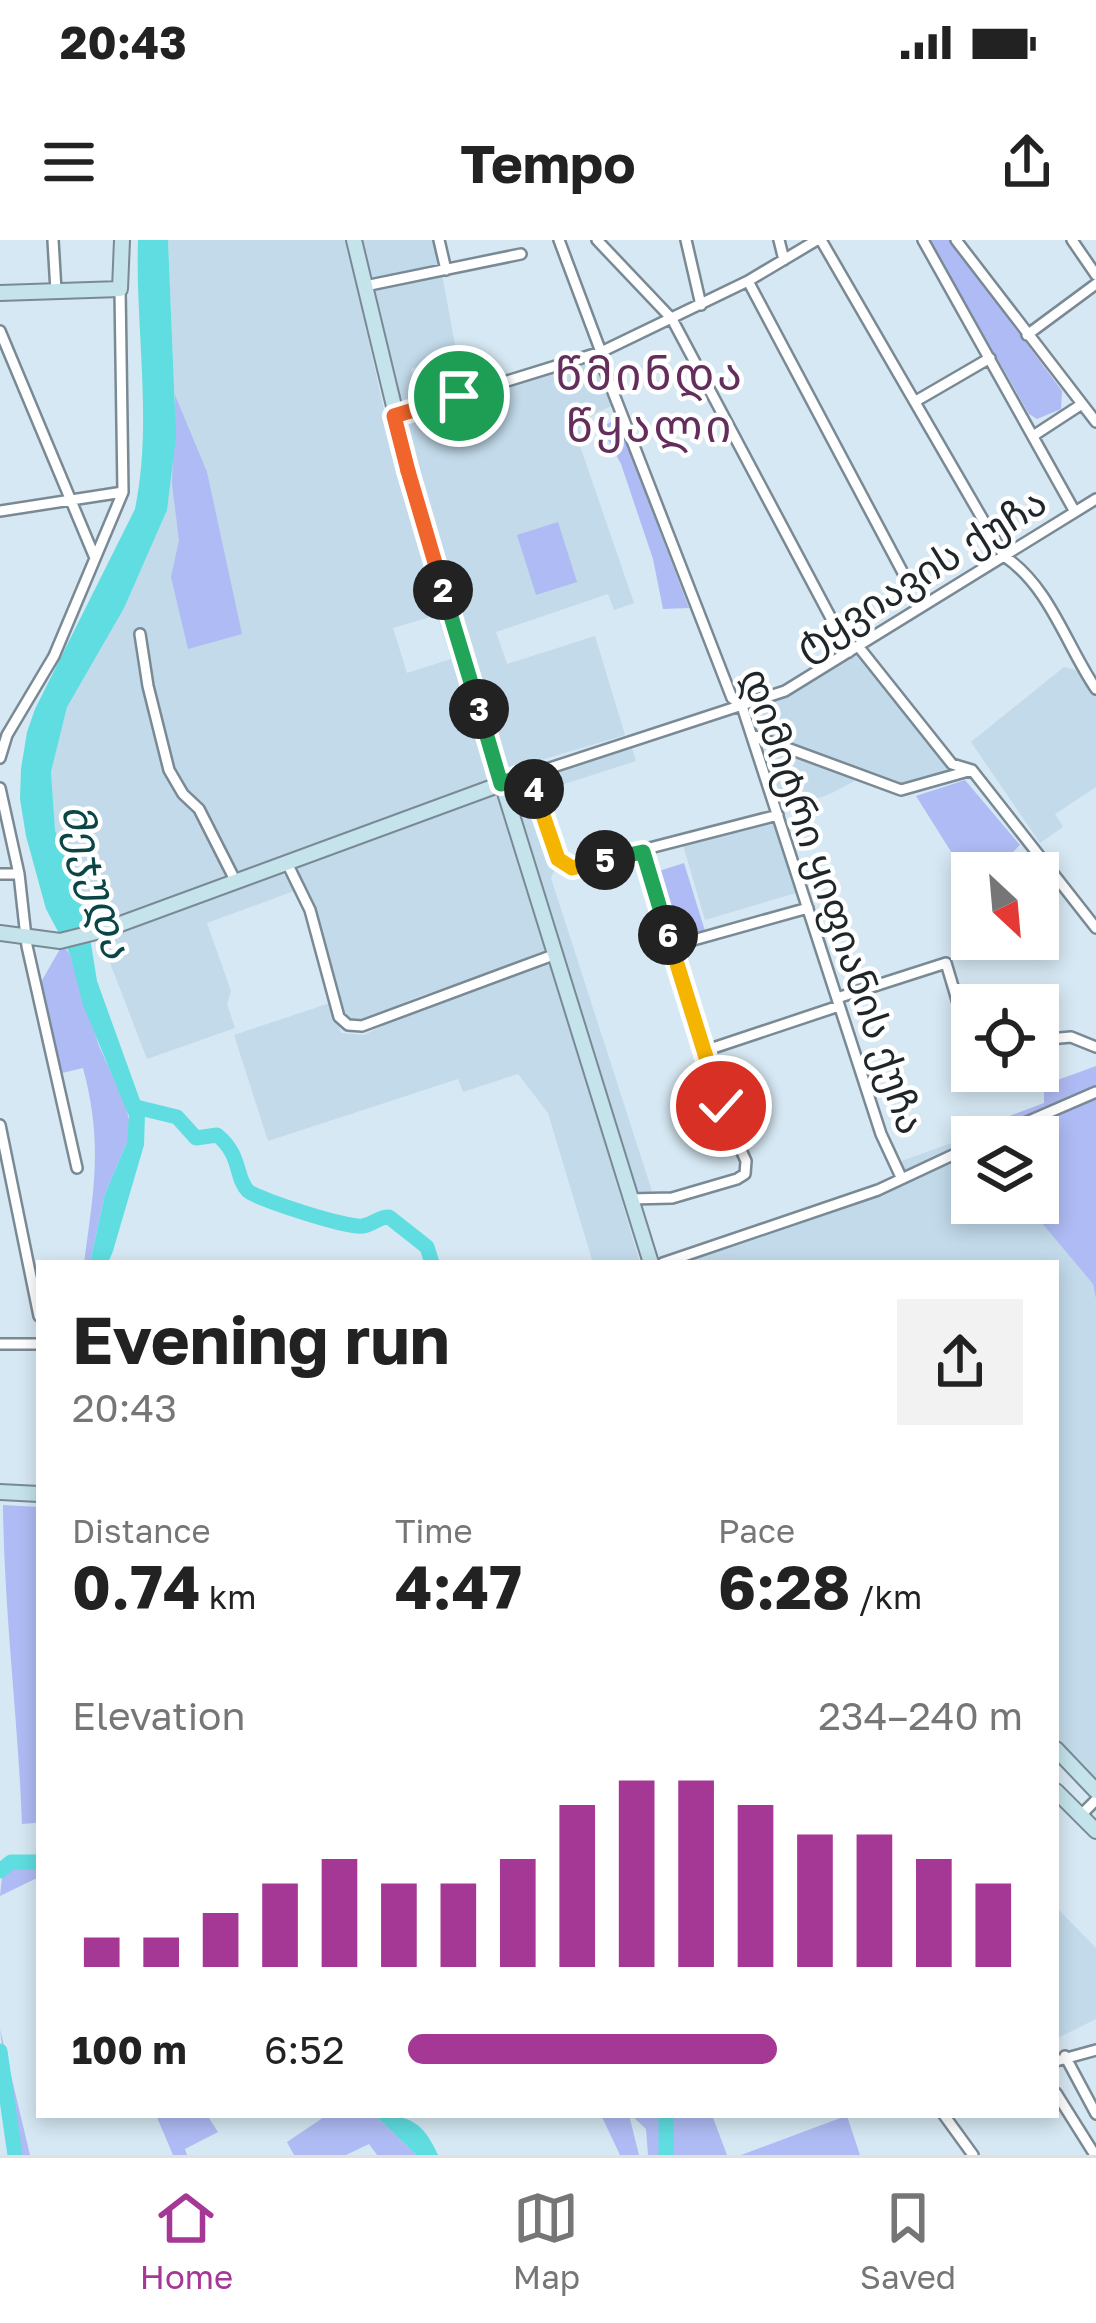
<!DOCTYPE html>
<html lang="en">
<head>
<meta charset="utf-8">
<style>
	body { margin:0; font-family:"Golos Text","Noto Sans Georgian",sans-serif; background:#f2f2f2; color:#222; height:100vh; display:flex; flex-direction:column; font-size:45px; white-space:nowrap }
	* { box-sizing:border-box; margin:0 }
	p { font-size:39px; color:#767676 }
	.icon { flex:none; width:66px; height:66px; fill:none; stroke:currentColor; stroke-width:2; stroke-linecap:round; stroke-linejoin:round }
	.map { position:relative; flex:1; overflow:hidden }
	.drawer { position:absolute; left:36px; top:1020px; width:1023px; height:858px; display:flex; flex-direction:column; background:#fff; border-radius:0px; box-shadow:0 6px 18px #0003 }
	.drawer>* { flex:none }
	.needle { width:78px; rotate:154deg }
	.tools { position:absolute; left:951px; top:612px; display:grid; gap:24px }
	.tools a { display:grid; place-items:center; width:108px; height:108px; border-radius:0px; background:#fff; box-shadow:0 6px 18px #0003; font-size:60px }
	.pin { position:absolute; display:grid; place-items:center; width:102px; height:102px; color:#fff; margin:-51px; border:6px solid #fff; border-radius:50%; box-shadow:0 3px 12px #0007 }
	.km { position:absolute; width:60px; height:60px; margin:-30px; border-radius:50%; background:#222; color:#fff; font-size:33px; line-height:60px; text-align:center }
	.round { display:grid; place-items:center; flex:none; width:126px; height:126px; border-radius:0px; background:#f2f2f2 }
	.head { display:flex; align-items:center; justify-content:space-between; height:204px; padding:0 36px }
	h1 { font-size:66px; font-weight:700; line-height:90px }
	.stats { display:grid; grid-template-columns:repeat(3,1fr); gap:18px; height:204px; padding:12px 36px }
	.stats div { display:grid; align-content:center }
	.stats b { font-size:60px; font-weight:700 }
	.stats small { font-size:33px; font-weight:400 }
	.stats p { font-size:33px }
	.chart { height:336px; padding:24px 36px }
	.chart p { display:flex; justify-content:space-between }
	.chart svg { width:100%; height:216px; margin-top:12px; stroke:#a53795; stroke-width:6 }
	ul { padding:0 36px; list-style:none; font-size:39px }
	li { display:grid; grid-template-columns:192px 144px 1fr; align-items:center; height:90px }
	li i { height:30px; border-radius:15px; background:#a53795 }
	.status { display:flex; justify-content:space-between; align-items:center; height:84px; padding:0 60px; background:#fff; direction:ltr }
	.status svg { height:33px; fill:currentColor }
	header { display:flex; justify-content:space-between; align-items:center; height:156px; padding:0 36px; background:#fff; font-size:54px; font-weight:700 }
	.tabs { display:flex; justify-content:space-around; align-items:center; height:168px; border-top:3px solid #e0e0e0; background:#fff; font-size:33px; color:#767676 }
	.tabs a { display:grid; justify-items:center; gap:6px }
	.tabs .selected { color:#a53795 }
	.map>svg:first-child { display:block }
</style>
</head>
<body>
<div class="status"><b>20:43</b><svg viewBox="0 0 49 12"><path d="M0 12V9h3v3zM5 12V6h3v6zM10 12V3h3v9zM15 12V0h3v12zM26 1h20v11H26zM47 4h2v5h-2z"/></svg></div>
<header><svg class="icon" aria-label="menu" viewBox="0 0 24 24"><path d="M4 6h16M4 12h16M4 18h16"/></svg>Tempo<svg class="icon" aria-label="share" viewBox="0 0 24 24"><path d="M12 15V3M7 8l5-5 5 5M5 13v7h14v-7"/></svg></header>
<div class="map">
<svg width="1096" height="1915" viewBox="0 0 1096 1915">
	<rect width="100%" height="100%" fill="#d6e8f3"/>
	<path fill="#c2daea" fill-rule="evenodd" d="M168,0H346L394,214L492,540L100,687L96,683L88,685L55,590L51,532L67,467L176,196ZM437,375L451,419L407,433L393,388Z
		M361,0H435L440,26L373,39Z
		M442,34L457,116L411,129L419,161L401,165L371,47Z
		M588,122L595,126L613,165L595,174L579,188L583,201L579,203L634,363L614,370L608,354L496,392L507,424L595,396L625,495L511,529L506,524L431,300L400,176Z
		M855,414L860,415L950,533L904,548L764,498L754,470Z
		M1064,427L1076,430L1096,455V547L1055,574L1063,587L1040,603L971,502Z
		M631,505L636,521L533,554L556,627L551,638L652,951L634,958L508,551L510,542Z
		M770,505L858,539L830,554L784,570L764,508Z
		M495,552L500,557L545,709L541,717L417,757L361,781H351L343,774L313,673L293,625Z
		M768,582L774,584L796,653L705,680L683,605Z
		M282,631L294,651L207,683L231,751L227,764L235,788L147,819L100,697Z
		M543,723L552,726L640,1023H593L548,873L518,834L463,852L458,839L268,901L234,795L330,763L341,793L364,795L433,761Z
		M982,892L983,897H972V963H1025L1093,1044L1096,1059V1543L1056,1500V1023H670L882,951L900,934L896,923Z
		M1056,1667L1096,1708V1779L1056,1799Z"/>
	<path fill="#afbbf4" d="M929,0H950L1062,151L1061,169L1037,179L1029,174Z
		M175,155L207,232L242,394L188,409L171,337L179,300L172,244Z
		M617,179L689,368L663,369L653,319L621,224L601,187Z
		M558,282L577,342L536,355L517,295Z
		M965,540L1020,605L992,633H972V645L916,556Z
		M684,623L705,691L677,699L656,632Z
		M65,708L70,714L99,806L126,865L130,885L127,902L105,954L90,1023H84C94,948 103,903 83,828L62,833L41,742L60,709Z
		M1096,826V1059L1093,1044L1025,963H1038V897H983L980,887L1044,863V845Z
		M3,1265L39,1267V1576L35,1583L22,1584C18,1477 4,1372 3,1265Z
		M39,1618V1637L0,1656L3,1628L11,1622Z
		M0,1789L30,1915H15Z
		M156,1875H207L218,1892L185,1909L187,1915H173Z
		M327,1875H375L416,1915H377L369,1904L346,1915H294L287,1902Z
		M601,1875H629L639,1915H620Z
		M712,1875L727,1915H669L667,1899L666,1915H648L646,1889L632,1876Z
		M847,1876L860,1915H741L843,1877Z"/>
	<path fill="#5fdde0" d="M138,0H168L176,196L167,270L124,368L67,467L51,532L55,590L88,685L97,741L145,874L144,905L113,1011L108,1023H90L105,954L127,902L129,876L83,765L70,714L46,669L26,596L20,559L21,529L27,492L35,469L135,269C153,182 135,88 138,0Z
		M375,1875C410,1875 423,1882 438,1915H416Z"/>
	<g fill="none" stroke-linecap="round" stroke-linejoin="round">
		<path stroke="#5fdde0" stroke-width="15" d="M136,867L177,877L196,898L217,895C242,915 235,938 248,951C257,959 349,989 363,986C374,984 378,977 389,977L427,1007L432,1023
			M0,1631L11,1622H39
			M0,1811L15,1915
			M666,1875V1915"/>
		<g stroke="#7a8a95" stroke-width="14">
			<path id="street" d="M53,0L56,51
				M439,0L446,30
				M559,0L601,112V121L732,458L742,466L881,894L901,937
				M597,0L672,79L849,412
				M686,0L701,65
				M779,0L784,20
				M821,0L1004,316C1050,347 1066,405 1096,449
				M923,0L1075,272
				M956,0L1096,182
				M1072,0L1096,35
				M748,41L910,346
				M365,46L521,14
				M0,91L95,318
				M1027,95L1096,44
				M916,161L990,118
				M394,176L601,112L748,41L817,0
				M1033,196L1082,164
				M0,271L123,252
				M140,394L148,446L169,530L183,554L199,569L236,642
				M858,406L952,524L972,530
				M752,495L901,550L972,530
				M0,518L7,495L54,416L123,252L120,49
				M972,530L1096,688
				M529,533L558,619L572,628L778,575
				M501,544L785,451L1096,259
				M0,548L19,634L27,706L77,928
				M287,623L310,670L339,777L348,785L362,786L556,714
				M0,634H19
				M672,706L808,668
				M837,758L946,723L972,810
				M1038,800L1071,797L1096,807
				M704,811L839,766
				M0,885L39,1076
				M992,897L1096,852
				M630,959L672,958L737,939L745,934L746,921L721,866L643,612
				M663,1023L878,950L972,906
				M0,1104H39
				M1081,1575L1096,1560
				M1065,1816L1096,1874
				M1056,1821L1096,1810
				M1056,1853L1095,1915
				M944,1875L973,1915"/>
		</g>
		<g stroke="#7a8a95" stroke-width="18">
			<path id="secondary" d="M354,0L425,295L651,1023
				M0,53L120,49L122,0
				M0,693L60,701L104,690L501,544
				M0,1252L39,1254
				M1056,1509L1096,1551
				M1056,1551L1096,1591"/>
		</g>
		<use href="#street" stroke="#fff" stroke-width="9"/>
		<use href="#secondary" stroke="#c4e3eb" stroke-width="14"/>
	</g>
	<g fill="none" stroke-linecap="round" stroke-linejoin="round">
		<g stroke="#fff" stroke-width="24">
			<path id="split-1" d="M408,231L394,176L459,156"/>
		</g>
		<g stroke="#fff" stroke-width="24">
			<path id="split-2" d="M408,231L443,350"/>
		</g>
		<g stroke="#fff" stroke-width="24">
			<path id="split-3" d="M443,350L479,469"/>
		</g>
		<g stroke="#fff" stroke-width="24">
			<path id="split-4" d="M479,469L501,544L529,532L534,549"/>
		</g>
		<g stroke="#fff" stroke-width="24">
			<path id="split-5" d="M534,549L558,619L572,628L605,620"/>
		</g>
		<g stroke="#fff" stroke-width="24">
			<path id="split-6" d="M605,620L643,612L668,695"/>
		</g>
		<g stroke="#fff" stroke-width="24">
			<path id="split-7" d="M668,695L705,814"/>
		</g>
		<g stroke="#fff" stroke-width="24">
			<path id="split-8" d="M705,814L721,866"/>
		</g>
		<use href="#split-1" stroke="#f0652b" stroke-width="15"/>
		<use href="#split-2" stroke="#f0652b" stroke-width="15"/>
		<use href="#split-3" stroke="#22a559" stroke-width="15"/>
		<use href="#split-4" stroke="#22a559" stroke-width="15"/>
		<use href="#split-5" stroke="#f5b400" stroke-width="15"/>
		<use href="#split-6" stroke="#22a559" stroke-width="15"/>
		<use href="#split-7" stroke="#f5b400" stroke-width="15"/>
		<use href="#split-8" stroke="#f5b400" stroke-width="15"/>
	</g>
	<g text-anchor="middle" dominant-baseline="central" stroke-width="9" stroke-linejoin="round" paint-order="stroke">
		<g font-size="39" fill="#1f262a" stroke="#fff">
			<text transform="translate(920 333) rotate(-32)">ტყვიავის ქუჩა</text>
			<text transform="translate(834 661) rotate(71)">დიმიტრი ყიფიანის ქუჩა</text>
		</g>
		<g font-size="42" font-style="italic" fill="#0b4647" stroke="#fff">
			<text transform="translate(98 640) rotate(74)">მეჯუდა</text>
		</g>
		<g font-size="45" letter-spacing="3" fill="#642d5b" stroke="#fff">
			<text x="650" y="133">წმინდა<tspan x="650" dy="52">წყალი</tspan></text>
		</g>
	</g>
</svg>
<div class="tools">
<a><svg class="needle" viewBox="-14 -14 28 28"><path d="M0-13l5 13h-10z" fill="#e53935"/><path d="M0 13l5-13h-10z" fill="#767676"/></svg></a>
<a><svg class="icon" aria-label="locate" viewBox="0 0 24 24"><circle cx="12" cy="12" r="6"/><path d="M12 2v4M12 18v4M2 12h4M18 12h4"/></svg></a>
<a><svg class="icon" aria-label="layers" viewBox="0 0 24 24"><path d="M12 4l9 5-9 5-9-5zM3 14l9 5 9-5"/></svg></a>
</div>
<div class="pin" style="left:459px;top:156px;background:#1e9e55"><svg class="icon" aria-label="arrive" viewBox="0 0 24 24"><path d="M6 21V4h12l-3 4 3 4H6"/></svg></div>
<div class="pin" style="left:721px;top:866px;background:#d93025"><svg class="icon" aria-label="check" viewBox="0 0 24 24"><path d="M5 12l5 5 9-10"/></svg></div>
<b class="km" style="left:443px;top:350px">2</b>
<b class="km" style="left:479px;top:469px">3</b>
<b class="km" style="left:534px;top:549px">4</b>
<b class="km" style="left:605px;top:620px">5</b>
<b class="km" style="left:668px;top:695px">6</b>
<section class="drawer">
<div class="head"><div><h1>Evening run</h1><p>20:43</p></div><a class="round"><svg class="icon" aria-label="share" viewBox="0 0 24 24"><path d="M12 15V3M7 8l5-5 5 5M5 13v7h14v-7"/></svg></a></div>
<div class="stats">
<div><p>Distance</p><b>0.74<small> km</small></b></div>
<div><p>Time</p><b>4:47</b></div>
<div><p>Pace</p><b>6:28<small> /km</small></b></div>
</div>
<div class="chart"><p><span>Elevation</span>234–240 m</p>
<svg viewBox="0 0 160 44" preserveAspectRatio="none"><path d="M5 44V38M15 44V38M25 44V33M35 44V27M45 44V22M55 44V27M65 44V27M75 44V22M85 44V11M95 44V6M105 44V6M115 44V11M125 44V17M135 44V17M145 44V22M155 44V27"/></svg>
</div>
<ul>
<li><b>100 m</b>6:52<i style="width:60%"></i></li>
</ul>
</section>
</div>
<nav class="tabs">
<a class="selected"><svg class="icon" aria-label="home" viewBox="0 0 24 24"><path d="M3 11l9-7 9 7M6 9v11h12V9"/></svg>Home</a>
<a><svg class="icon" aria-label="map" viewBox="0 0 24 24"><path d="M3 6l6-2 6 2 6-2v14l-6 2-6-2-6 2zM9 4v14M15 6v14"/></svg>Map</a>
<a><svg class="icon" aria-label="saved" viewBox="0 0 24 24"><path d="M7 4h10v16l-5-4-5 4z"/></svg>Saved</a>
</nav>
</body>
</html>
